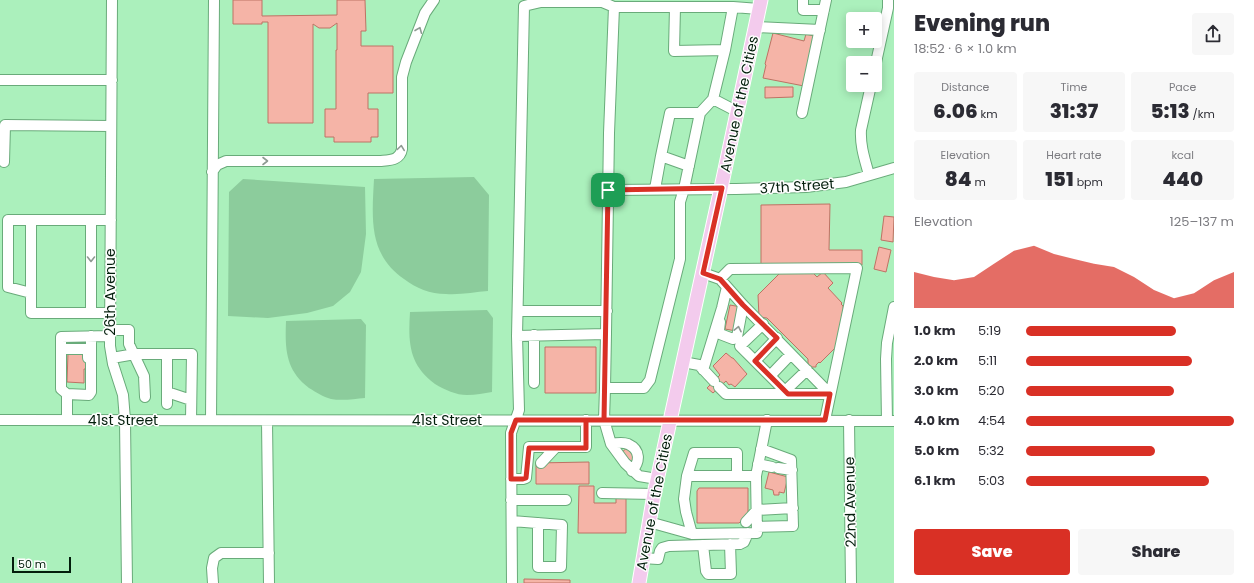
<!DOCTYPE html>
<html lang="en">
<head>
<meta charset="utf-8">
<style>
	body { margin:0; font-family:Poppins,sans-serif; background:#f7f7f7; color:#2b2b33; height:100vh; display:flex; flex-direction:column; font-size:15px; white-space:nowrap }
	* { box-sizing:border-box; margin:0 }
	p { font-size:13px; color:#7c7c81 }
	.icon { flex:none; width:22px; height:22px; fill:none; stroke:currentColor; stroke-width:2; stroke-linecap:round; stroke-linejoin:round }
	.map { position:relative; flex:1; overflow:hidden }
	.side { display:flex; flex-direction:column; background:#fff; width:360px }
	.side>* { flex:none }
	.fabs { position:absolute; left:846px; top:12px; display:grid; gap:8px }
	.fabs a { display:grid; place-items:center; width:36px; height:36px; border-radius:4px; background:#fff; box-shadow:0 2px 10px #0003; font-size:20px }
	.scale { position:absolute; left:12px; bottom:10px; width:59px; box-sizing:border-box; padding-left:4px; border:2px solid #031e0c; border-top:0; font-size:11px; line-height:14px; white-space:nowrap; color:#031e0c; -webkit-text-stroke:3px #fdfefd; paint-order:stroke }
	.pin { position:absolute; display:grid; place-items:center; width:34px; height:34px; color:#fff; margin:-17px; border-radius:8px; box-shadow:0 2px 6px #0006 }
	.round { display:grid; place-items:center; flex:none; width:42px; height:42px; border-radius:4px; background:#f7f7f7 }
	.overview { display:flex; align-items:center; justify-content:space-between; height:68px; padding:0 20px }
	h1 { font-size:22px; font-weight:800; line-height:30px }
	.figures { display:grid; grid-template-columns:repeat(3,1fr); gap:6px; height:68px; padding:4px 20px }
	.figures div { display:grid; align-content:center; border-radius:4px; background:#f7f7f7; text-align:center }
	.figures b { font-size:20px; font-weight:800 }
	.figures small { font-size:11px; font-weight:400 }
	.figures p { font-size:11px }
	.chart { height:112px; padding:8px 20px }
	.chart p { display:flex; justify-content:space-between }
	.chart svg { width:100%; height:72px; margin-top:4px; fill:#d93025; opacity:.7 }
	.button { display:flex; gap:8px; margin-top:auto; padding:8px 20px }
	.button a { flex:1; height:46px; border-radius:4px; background:#d93025; color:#fff; font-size:16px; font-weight:800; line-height:46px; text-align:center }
	.button a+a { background:#f7f7f7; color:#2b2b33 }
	ul { padding:0 20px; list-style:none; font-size:13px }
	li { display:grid; grid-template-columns:64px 48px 1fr; align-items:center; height:30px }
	li i { height:10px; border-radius:5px; background:#d93025 }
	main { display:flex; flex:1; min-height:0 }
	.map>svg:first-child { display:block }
</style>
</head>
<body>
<main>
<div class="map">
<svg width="894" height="583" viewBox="0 0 894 583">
	<rect width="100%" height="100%" fill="#abf0bc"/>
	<path fill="#8ccc9c" d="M474,177L489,195L488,291C475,292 460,295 446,294C430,294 416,288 404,279C368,254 372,218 374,179Z
		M243,179L365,187L366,234L361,272L350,292L333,306L307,313L268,318L228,316L229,192Z
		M487,310L493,318L492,392C484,393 476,395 467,395C456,395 445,390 435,384C409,365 408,343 410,312Z
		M361,319L366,325L365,398C354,399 342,401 331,399C323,397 316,392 309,388C285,370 285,348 286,321Z"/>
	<path fill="#f5b4a7" stroke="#be7264" d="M233,0H262V16L337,15V0H365L366,31H361V46H393V93H368V109H378V137H371V142H334V137H325V109H336V50H337V23L330,28H319L313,24V123H268V22H262V24H233Z
		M773,33L804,41L806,34L814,36L804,86L763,78L766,65L765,64Z
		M765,87H793V97L765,98Z
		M830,204L829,250H862V265H761V205Z
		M884,216L894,217L893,242L881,240Z
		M879,247L891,250L886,272L874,269Z
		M783,270H810L817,277L823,272L833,283L828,288L842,303L841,304L843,306L844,315L837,346L820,363L819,362L816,365V367H808V359L767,318L759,317L758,295Z
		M730,305L741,307L736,331L725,329Z
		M545,347H596V393H545Z
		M68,353H85L87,356V369H84V383L67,382Z
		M726,353L732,358H733L747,374L735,387L731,384L729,385L726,381L713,393L707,388L720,375L713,366Z
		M628,447L636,457L630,463L621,453Z
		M589,462V484H536V463Z
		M769,472L788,477L784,493L779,492V495H774L773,490L765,488Z
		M579,486H594V503H616V496H626V533H578Z
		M699,488H748V514L739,523H697V491Z
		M524,579L570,580V583H524Z"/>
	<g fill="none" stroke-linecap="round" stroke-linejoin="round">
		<g stroke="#69ab7a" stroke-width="12">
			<path id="minor" d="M112,0L110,346L113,364L123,395L125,420L127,583
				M803,0V10H824
				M675,7L674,51L725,50
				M755,27L820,30
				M875,67L888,8V0
				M0,80H112
				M738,112L713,99L725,50L733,7L759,9
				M802,113L826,0
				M4,162L5,125L111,126
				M689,166L661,156L670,113H700
				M212,172L217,165L226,161H381C391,160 400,160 402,149V77L406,62L425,13L434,0
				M869,175C865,160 860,146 861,130L871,85
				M655,189L661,156
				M608,190L736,189L806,187L846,182L894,168
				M703,273L720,279L730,269L857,268L825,420
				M31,293L8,287V220H31
				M518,311H607
				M91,313V220
				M110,313H31V220H111
				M720,322L719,330L720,334L733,339L737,337L743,305
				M763,324L740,346L788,394
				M110,330H129V344L144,376L145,397
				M606,334L609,133L614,7H733
				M517,336L606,334L605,388
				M62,349H86L88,351V358
				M112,358L135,354H192L191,420
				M755,361L777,338
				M683,362L699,365L714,381
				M703,370L722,308L727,287
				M770,376L791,354
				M534,383V335
				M719,387L726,394H830L743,305L720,279
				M785,391L807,370
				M167,392L191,400
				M67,394L89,395L91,392V336
				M167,404V354
				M0,420L894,421
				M67,420V394L61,389V337L110,336
				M211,420L214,0
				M849,420L851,583
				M267,421L269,583
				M887,421L886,359L887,343L894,307
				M611,444C616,443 623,442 628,444C641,450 640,462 632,471
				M541,463L556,447
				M758,464L772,467
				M778,468L792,470
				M687,476L694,453H737V476
				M756,476L767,420
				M511,479H523L526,478L529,447H586V420
				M657,479L639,476L625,463L611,444L604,420L605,388H644L650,380L680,259V202L684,189L700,113L713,99
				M602,493L654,494
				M511,500H566
				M512,521L562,525L561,567H538V523
				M649,522L692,534L757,533L756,476H687L684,499L686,512L692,534
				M746,522L757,510L793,508
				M757,527L793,526L791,460L761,449
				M703,545L706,571L708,574H731L730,544
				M642,558L658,559L660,551L662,548L669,546L740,544L744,542L748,533
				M213,583L212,568L214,558L221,553H269
				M512,583L511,433L519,410L517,336L524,6L541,2H602L614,7"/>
		</g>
		<g stroke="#fff" stroke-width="15">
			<path id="major" d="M639,583L654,494L721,188L761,0"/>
		</g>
		<use href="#minor" stroke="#fff" stroke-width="10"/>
		<use href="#major" stroke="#f3cbed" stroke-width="13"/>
	</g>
	<defs><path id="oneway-chevron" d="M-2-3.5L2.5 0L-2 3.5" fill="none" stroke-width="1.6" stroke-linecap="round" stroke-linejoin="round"/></defs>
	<g stroke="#8e9a92">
		<use href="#oneway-chevron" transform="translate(419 30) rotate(-68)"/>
		<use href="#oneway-chevron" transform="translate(401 148) rotate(-82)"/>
		<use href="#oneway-chevron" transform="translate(265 161)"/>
		<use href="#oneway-chevron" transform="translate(91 259) rotate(90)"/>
		<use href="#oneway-chevron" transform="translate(738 329) rotate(-78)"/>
	</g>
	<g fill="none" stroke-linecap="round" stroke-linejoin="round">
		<g stroke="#fff" stroke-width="8">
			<path id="route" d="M608,190L604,420H516L511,433V479H523L526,478L529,448H586V420H825L830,394H788L755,361L777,338L743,305L720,279L703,273L722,188L608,190"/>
		</g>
		<use href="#route" stroke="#d93025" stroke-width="5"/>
	</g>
	<g text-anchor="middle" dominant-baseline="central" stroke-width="3" stroke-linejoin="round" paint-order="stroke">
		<g font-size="14" fill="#031e0c" stroke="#fdfefd">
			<text transform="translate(739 104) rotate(-78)">Avenue of the Cities</text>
			<text transform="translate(797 186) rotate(-4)">37th Street</text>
			<text transform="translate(110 292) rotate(-90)">26th Avenue</text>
			<text x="123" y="420">41st Street</text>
			<text x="447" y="420">41st Street</text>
			<text transform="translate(654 502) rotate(-79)">Avenue of the Cities</text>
			<text transform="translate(850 502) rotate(-91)">22nd Avenue</text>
		</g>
	</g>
</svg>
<div class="fabs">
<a>+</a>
<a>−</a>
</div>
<div class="scale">50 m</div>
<div class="pin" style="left:608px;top:190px;background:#1e9e55"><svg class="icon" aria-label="arrive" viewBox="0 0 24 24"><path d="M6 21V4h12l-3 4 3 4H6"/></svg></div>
</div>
<section class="side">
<div class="overview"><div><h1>Evening run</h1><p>18:52 · 6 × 1.0 km</p></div><a class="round"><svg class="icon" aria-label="share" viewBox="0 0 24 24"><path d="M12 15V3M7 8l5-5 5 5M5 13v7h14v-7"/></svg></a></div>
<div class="figures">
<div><p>Distance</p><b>6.06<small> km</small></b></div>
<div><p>Time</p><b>31:37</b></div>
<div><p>Pace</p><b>5:13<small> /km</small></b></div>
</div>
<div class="figures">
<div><p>Elevation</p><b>84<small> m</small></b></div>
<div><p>Heart rate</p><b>151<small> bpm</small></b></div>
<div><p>kcal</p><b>440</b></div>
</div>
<div class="chart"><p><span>Elevation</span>125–137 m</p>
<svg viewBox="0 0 160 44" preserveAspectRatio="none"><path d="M0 44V22L10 25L20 27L30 25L40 17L50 9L60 6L70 11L80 14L90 17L100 19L110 25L120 33L130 38L140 35L150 27L160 22V44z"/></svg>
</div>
<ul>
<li><b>1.0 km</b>5:19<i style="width:72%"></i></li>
<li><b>2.0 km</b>5:11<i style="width:80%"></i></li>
<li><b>3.0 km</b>5:20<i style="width:71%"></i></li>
<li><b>4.0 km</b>4:54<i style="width:100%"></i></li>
<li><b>5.0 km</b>5:32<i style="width:62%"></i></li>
<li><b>6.1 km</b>5:03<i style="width:88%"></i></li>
</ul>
<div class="button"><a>Save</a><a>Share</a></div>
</section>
</main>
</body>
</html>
